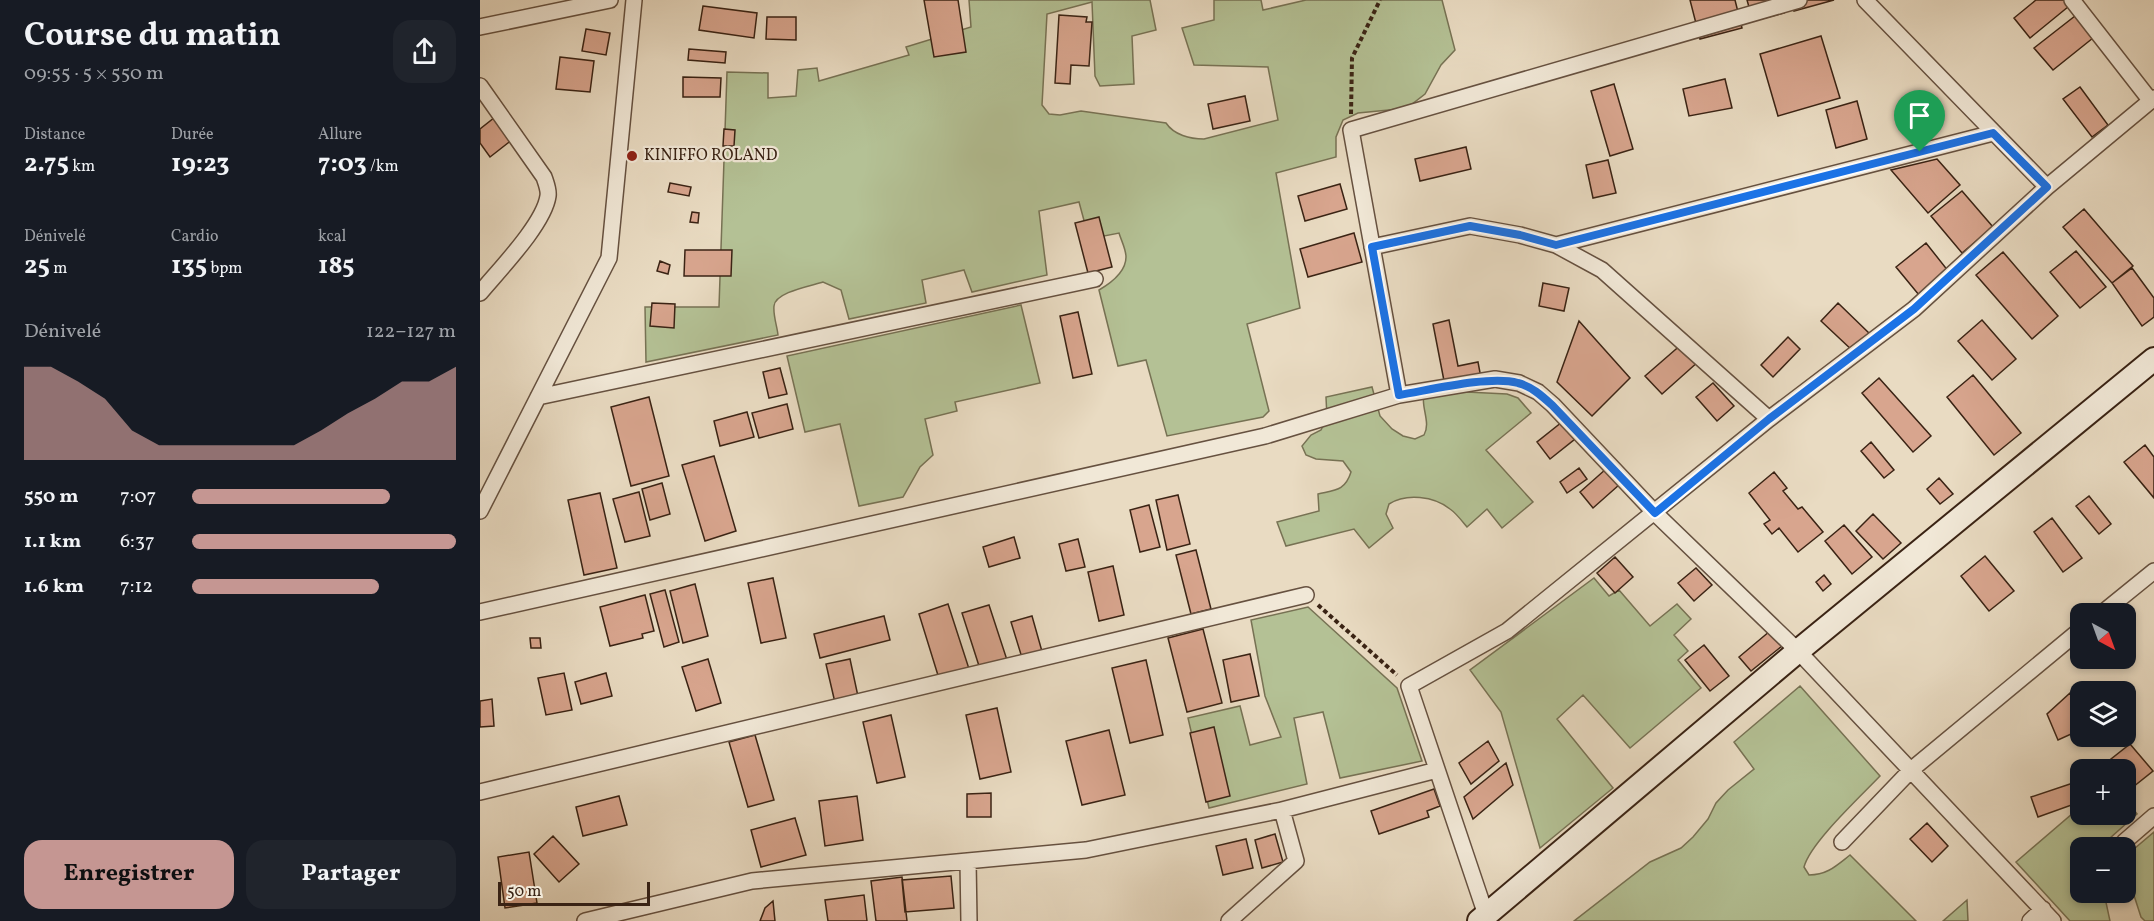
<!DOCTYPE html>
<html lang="fr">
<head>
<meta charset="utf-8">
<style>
	body { margin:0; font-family:Vollkorn,serif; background:#20242c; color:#f1f3f6; height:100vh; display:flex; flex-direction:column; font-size:22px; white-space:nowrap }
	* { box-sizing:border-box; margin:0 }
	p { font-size:20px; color:#9ea1a6 }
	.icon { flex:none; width:33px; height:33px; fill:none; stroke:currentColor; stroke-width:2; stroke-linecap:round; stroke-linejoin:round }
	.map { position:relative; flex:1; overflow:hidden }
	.panel { display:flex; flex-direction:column; background:#171b24; width:480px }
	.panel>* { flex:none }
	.needle { width:39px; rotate:139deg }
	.controls { position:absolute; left:1590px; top:603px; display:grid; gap:12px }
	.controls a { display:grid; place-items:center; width:66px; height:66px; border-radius:12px; background:#171b24; box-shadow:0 3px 9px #0003; font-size:30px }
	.scale { position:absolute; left:18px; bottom:15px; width:152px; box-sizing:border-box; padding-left:6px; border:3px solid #3a2314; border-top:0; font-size:16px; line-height:21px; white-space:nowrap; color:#3a2314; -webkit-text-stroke:4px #f1e8d7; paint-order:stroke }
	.pin { position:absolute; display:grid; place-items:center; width:51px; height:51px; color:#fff; margin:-62px -26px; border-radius:50% 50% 50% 0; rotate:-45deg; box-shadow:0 0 6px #0007 }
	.pin .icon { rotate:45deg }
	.round { display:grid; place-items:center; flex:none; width:63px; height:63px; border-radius:18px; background:#20242c }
	.overview { display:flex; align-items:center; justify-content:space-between; height:102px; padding:0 24px }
	h1 { font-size:33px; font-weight:700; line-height:45px }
	.figures { display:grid; grid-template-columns:repeat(3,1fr); gap:9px; height:102px; padding:6px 24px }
	.figures div { display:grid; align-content:center }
	.figures b { font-size:26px; font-weight:700 }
	.figures small { font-size:16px; font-weight:400 }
	.figures p { font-size:16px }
	.chart { height:168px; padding:12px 24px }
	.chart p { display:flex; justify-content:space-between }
	.chart svg { width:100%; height:108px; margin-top:6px; fill:#c59692; opacity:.7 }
	.cta { display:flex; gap:12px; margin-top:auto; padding:12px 24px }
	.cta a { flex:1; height:69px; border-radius:18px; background:#c59692; color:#111; font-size:24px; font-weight:700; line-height:69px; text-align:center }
	.cta a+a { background:#20242c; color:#f1f3f6 }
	ul { padding:0 24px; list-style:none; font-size:20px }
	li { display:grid; grid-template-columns:96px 72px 1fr; align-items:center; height:45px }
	li i { height:15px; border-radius:8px; background:#c59692 }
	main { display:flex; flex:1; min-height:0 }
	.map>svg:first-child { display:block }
</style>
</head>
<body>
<main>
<section class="panel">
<div class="overview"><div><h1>Course du matin</h1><p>09:55 · 5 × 550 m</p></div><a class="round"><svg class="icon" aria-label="share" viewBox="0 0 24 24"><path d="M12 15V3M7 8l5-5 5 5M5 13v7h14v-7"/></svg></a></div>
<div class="figures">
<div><p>Distance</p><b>2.75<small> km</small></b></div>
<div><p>Durée</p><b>19:23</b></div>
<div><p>Allure</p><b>7:03<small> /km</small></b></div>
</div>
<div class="figures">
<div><p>Dénivelé</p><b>25<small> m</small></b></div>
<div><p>Cardio</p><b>135<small> bpm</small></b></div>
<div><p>kcal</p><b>185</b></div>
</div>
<div class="chart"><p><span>Dénivelé</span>122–127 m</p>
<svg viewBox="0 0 160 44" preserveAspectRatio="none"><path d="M0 44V6L10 6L20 12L30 19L40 32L50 38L60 38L70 38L80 38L90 38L100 38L110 32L120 25L130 19L140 12L150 12L160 6V44z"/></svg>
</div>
<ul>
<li><b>550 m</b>7:07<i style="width:75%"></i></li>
<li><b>1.1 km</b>6:37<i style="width:100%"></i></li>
<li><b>1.6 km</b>7:12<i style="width:71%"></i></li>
</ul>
<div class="cta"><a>Enregistrer</a><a>Partager</a></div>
</section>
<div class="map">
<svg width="1674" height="921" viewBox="0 0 1674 921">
	<rect width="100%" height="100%" fill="#e9dbc2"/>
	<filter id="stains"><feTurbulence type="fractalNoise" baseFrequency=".00333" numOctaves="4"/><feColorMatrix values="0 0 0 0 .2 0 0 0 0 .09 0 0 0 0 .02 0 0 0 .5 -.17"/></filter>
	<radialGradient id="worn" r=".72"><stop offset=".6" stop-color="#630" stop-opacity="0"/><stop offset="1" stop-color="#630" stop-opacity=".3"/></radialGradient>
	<path fill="#b4c195" stroke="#777254" stroke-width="1.5" d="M489,0H670L676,30L652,36L654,84L620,86L615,76L612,2L567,14L562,105L569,114L580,115L601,111L686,123C694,135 710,139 724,139L798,120L788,67L714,65L702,28L734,20V0H781L783,10L826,0H962L975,50L961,65L945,94L932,104L919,109L878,113L863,120L856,137V157L796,173L820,308L767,324L789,411L783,417L687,436L666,360L638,366L619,290C631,283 646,272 646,257C646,249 641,240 639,233L609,239L599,202L559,211L567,275L492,292L484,270L442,280L446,303L369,319L361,290L343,282C331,286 295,292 294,306C293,315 297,326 298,335L166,362L165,307H239L247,72L288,73V98L316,96L318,70L337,68L339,81L429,55L426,47L491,27Z
		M541,305L560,383L475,402L477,411L445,419L453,455L440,467L423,497L379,506L360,424L325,432L307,356Z
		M892,387L900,416L912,429L923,436L935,439L944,435C952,421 938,404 946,390L1027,394L1038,398L1051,413L1006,450L1053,502L1022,528L1007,509L987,527C982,521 976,513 970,509C954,496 926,493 909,504L906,514L913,528L889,548L874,529L806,546L797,522L839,511L838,494C855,490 865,491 871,472L863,461L836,459L826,455L822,446L831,435L841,430L847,418L846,397Z
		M1114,578L1129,596L1139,590L1170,626L1197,604L1211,619L1194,635L1208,651L1198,660L1221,688L1150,748L1103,695L1077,719L1133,788L1060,848L1021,712L990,670Z
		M828,607L917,688L942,761L860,778L843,712L814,718L827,784L729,808L708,718L760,706L770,745L801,737L785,696L771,620Z
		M1320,686L1400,776C1381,796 1330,843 1324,867L1329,875C1347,875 1356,866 1370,855L1436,921H1094L1170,862L1201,848L1213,837L1228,819L1236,803L1248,790L1274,769L1254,742Z
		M1646,800L1657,814L1629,839L1640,847L1600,848V892L1624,893L1630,921H1590L1536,862L1592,814L1600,812V814H1646Z
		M1674,832V921H1665L1661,917L1650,883L1646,884V852L1648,854Z
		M1487,900L1488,921H1463Z"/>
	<path fill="#d8a58e" stroke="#3a2314" stroke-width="1.5" d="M444,0H478L486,52L454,57Z
		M1210,0H1255L1262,28L1220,39Z
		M1267,0H1300L1304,13L1273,21Z
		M1311,0H1354L1314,11Z
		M1556,0H1592L1594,2L1550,38L1534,18Z
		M223,6L277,13L274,38L219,30Z
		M579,15L607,17L606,22H612L609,66L591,65L590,84L575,83Z
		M1595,16L1613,38L1573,70L1554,48Z
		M287,17H316V40L286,39Z
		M106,29L130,33L126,55L102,51Z
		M1341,36L1360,98L1298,116L1280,54Z
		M209,49L246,52L245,63L208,60Z
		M80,57L114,61L110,92L76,89Z
		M203,77L241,78L240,97H203Z
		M1245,79L1252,108L1209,116L1203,89Z
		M1134,84L1153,149L1130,156L1111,91Z
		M1600,87L1628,125L1612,137L1583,99Z
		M765,96L770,121L733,129L728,104Z
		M1377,101L1387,139L1356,148L1346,110Z
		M24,110L42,132L10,157L0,143V129Z
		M244,129L255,130L254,146H243Z
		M986,147L991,169L940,181L935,159Z
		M1457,159L1480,185L1448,213L1411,170Z
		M1128,160L1136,193L1113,198L1106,165Z
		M190,183L211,187L209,196L188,192Z
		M860,184L867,209L825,221L818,196Z
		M1482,191L1513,227L1482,253L1451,216Z
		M1604,209L1653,266L1632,283L1583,227Z
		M212,212L219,213L218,223L210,222Z
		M619,217L632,267L608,273L595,223Z
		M874,233L882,262L828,277L820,249Z
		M1446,243L1469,272L1439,295L1416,267Z
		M205,250H252L251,276H204Z
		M1596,251L1626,287L1600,308L1570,272Z
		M1523,252L1578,316L1552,339L1496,275Z
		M180,261L190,265L188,274L177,271Z
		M1652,268L1674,298V317L1662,326L1632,283Z
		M1063,283L1089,288L1084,311L1059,306Z
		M172,303L195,304L194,328L170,326Z
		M1358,303L1391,335L1374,352L1341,321Z
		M598,312L612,374L593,378L580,316Z
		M969,320L978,366L998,362L1001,378L965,386L953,324Z
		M1502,320L1536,359L1512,380L1478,341Z
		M1099,321L1150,378L1112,416L1077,382Z
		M1308,337L1320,349L1293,377L1281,365Z
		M1203,343L1219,361L1182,394L1165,376Z
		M300,368L307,394L289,398L283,372Z
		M1493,375L1541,433L1514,455L1467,397Z
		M1399,378L1451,436L1433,452L1382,393Z
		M1233,383L1254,406L1237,421L1216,397Z
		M169,397L189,476L151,486L131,407Z
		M307,404L313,429L279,438L272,413Z
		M267,412L274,437L240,446L234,421Z
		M1082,422L1095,439L1070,459L1057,442Z
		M1391,442L1414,470L1404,478L1381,451Z
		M1665,445L1674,457V498L1644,462Z
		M234,456L256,531L225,541L202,465Z
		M1135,461L1148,477L1113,508L1100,492Z
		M1099,468L1107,479L1087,493L1080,482Z
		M1294,472L1307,488L1303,491L1318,509L1322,507L1343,532L1318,552L1299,528L1292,534L1284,524L1290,520L1269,493Z
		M1459,478L1473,494L1460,504L1447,489Z
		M182,483L190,514L170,520L162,489Z
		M159,492L170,536L145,542L133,499Z
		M120,493L137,568L104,575L88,500Z
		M698,495L710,544L687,550L676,500Z
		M1609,496L1631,524L1619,534L1596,506Z
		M669,505L680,547L660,552L650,510Z
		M1393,514L1421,543L1403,559L1376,531Z
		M1572,518L1602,558L1583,572L1554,532Z
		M1364,525L1392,557L1372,574L1345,541Z
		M534,537L540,558L509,567L503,547Z
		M598,539L605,567L586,571L579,544Z
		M716,550L731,609L711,614L696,555Z
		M1505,556L1534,591L1509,611L1481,576Z
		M1135,557L1153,577L1135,593L1117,573Z
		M633,566L644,615L619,621L608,572Z
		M1216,568L1232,585L1214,601L1198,583Z
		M1344,575L1351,584L1343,591L1336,582Z
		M293,578L306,638L281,643L268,583Z
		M215,584L228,636L203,643L190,591Z
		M185,590L199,642L184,647L170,594Z
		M165,595L174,631L162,634L163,638L130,646L120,607Z
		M468,604L491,675L461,685L439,614Z
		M509,605L527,660L500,669L482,613Z
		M404,616L410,640L340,658L334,634Z
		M552,616L563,655L543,661L531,622Z
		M723,629L742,703L707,712L688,638Z
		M1290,631L1302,646L1271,671L1259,657Z
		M50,638H60L61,648H51Z
		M1224,645L1249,676L1230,691L1205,660Z
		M770,654L779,696L751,702L743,660Z
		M228,659L241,703L216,711L202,667Z
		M370,659L379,701L356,707L346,664Z
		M666,660L683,735L650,743L632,668Z
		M84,673L92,710L66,715L58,678Z
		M126,673L132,696L101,704L95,682Z
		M1590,693L1600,716V730L1578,740L1567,714Z
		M12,699L14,726L0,727V701Z
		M517,708L531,772L500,779L486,715Z
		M411,715L425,777L397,783L383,722Z
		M734,727L750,796L726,802L710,733Z
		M629,730L645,795L602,805L586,741Z
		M275,735L294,800L268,807L249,742Z
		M1008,741L1019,761L991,784L979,763Z
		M1650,744L1673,771L1653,787L1646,786V770H1630L1626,763Z
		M1026,763L1033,785L993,819L984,797Z
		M1596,782L1600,795V802L1558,817L1551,797Z
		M954,789L960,806L947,811L949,817L899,834L891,811Z
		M511,793V817H487V794Z
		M139,796L147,825L103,836L96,807Z
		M377,796L383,840L345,846L339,801Z
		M315,818L326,855L281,867L271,830Z
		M1447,823L1468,846L1452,862L1430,839Z
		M795,834L803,862L782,868L775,840Z
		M73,836L99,864L79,882L54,854Z
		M766,839L773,868L743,875L736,846Z
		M49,852L57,903L25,908L18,857Z
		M471,876L474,908L425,912L422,880Z
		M422,877L427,921H396L391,881Z
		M384,895L387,921H348L345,900Z
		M293,901L295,921H280L285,908Z"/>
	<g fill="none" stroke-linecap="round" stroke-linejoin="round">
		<g stroke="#665140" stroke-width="18">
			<path id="street" d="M1385,0L1567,187
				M1592,0L1670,100
				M0,27L130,0
				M0,86L64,177C66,183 69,190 68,196C64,224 19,270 0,293
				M1076,245L1513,133
				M892,247L990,226L1040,235L1076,245L1122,270L1289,419
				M919,395L871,130L1319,0
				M58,397L615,279
				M0,511L129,258L154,0
				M0,612L785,436L919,395L1015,379L1039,383L1058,392L1073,405L1175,513L1318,651L1573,921
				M1621,614L1674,571
				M0,792L826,595
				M1362,842L1431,770L1600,630
				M1644,842L1674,816
				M488,861L489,921
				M1006,915L929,686L1027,631L1289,419L1434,309L1567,187L1674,98
				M105,921L272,881L606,850L802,810L957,770
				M749,921L816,861L802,810
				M1550,921L1563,909"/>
		</g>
		<g stroke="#3a2314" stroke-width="26">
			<path id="secondary" d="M999,921L1318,651L1674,359"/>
		</g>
		<path stroke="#3a2314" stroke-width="4" stroke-dasharray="4.5 3" stroke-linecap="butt" d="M871,114L872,58L900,0
			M838,605L917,675"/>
		<use href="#street" stroke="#f1e8d7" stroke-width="15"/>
		<use href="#secondary" stroke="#f1e8d7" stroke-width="22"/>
	</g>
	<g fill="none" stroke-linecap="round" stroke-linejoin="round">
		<g stroke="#fff" stroke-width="12">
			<path id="route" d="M1513,133L1567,187L1434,309L1289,419L1175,513L1072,405C1062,396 1051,386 1038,383C1010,375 950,390 919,395L892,247L990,226L1040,235L1076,245Z"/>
		</g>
		<use href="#route" stroke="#1a73e8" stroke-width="8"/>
	</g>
	<circle fill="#8f2418" stroke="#f1e8d7" stroke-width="2" cx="152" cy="156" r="6"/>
	<g text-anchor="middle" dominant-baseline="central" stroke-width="4.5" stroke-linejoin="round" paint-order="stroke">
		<g font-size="16" fill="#3a2314" stroke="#f1e8d7" text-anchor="start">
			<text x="164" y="156">KINIFFO ROLAND</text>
		</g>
	</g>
	<rect width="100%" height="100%" filter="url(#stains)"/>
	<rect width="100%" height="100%" fill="url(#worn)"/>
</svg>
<div class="controls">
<a><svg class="needle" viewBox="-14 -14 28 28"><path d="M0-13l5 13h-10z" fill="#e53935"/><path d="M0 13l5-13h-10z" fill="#9ea1a6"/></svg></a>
<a><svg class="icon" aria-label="layers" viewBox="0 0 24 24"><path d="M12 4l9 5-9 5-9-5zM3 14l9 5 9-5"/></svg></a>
<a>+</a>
<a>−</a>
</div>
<div class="scale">50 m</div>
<div class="pin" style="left:1440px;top:152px;background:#1e9e55"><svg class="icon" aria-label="arrive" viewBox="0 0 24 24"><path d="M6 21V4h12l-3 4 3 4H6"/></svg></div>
</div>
</main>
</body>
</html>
